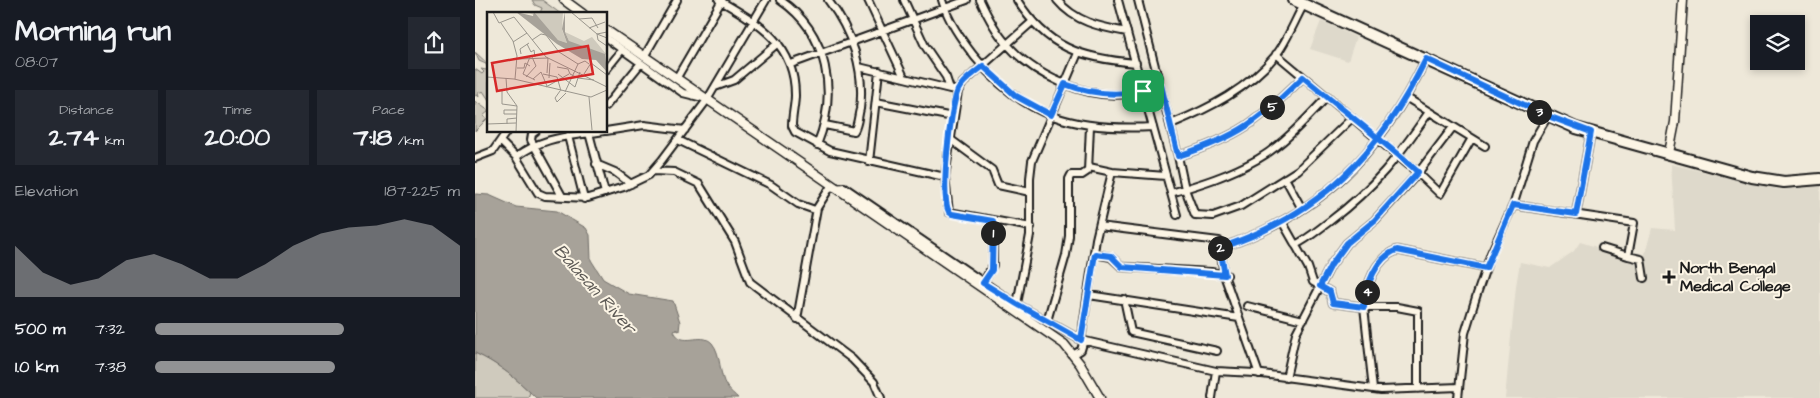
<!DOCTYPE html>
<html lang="en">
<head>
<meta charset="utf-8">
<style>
	body { margin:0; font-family:"Architects Daughter",sans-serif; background:#242831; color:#f1f3f6; height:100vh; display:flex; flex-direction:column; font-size:19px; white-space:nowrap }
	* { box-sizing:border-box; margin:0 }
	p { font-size:16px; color:#9ea1a6 }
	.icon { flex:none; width:28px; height:28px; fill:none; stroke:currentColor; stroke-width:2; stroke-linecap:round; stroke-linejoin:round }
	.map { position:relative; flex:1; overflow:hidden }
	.side { display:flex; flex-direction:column; background:#171b24; width:475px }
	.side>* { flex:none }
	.buttons { position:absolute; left:1275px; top:15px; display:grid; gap:10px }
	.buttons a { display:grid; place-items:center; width:55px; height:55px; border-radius:0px; background:#171b24; box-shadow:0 2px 8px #0003; font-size:25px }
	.pin { position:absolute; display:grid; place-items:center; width:42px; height:42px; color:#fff; margin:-21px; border-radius:10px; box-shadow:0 2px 8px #0006 }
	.km { position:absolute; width:25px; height:25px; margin:-12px; border-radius:50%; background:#222; color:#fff; font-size:14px; line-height:25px; text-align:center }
	.round { display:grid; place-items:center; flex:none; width:52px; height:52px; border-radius:0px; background:#242831 }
	.summary { display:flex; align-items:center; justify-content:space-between; height:85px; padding:0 15px }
	h1 { font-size:28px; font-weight:700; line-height:38px }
	.stats { display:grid; grid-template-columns:repeat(3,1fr); gap:8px; height:85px; padding:5px 15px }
	.stats div { display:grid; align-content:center; border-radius:0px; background:#242831; text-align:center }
	.stats b { font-size:25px; font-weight:700 }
	.stats small { font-size:14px; font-weight:400 }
	.stats p { font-size:14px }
	.chart { height:140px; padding:10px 15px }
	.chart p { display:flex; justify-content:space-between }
	.chart svg { width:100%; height:90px; margin-top:5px; fill:#919294; opacity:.7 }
	ul { padding:0 15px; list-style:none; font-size:16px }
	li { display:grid; grid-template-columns:80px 60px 1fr; align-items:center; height:38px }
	li i { height:12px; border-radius:6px; background:#919294 }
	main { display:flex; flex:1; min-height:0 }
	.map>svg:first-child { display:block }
</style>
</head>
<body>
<main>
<section class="side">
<div class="summary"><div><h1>Morning run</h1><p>08:07</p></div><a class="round"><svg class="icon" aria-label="share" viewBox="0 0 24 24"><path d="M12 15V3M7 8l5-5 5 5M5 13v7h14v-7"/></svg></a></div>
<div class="stats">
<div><p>Distance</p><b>2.74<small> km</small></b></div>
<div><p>Time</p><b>20:00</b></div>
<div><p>Pace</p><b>7:18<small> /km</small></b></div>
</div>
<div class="chart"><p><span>Elevation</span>187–225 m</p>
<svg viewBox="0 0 160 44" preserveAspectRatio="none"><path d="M0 44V19L10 32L20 38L30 35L40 26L50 23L60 28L70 35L80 35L90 28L100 19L110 13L120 10L130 9L140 6L150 9L160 19V44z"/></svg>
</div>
<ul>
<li><b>500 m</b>7:32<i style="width:62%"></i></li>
<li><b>1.0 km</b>7:38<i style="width:59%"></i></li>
</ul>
</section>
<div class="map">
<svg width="1345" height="398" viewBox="0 0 1345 398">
	<rect width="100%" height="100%" fill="#eee8d9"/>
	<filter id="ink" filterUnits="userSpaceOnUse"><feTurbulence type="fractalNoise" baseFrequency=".02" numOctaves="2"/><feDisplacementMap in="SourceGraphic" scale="10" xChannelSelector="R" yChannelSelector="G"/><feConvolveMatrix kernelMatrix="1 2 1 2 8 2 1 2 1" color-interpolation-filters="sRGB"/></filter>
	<g filter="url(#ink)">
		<path fill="#ded9cb" d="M846,21L881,37L873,61L835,49Z
			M1196,164L1306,190L1345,186V398H1030L1041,286L1045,262L1075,268L1099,251L1105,242L1168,261L1177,228L1200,230Z"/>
		<path fill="#cfcabd" stroke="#76736c" d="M57,0H67L86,14H62L61,12L65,13L67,8L60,5Z
			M0,52L14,65V100L8,91L3,93L4,97L2,95L0,96V69L7,74L9,72L6,69L11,70L13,68L11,64L4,61Z
			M0,101L14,111L8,116L12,119L0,131Z
			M0,353C22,363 38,376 55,392L53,398H0Z"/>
		<path fill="#a7a299" stroke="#6f6c67" d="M0,194L14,195L41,207L82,211L111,228L115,235L116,260L128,279L154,294L198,301L205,322L204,331L200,329L199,331C207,349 226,331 237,343C247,355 243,374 252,387C255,391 260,395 263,398H61C42,379 24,364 0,353Z"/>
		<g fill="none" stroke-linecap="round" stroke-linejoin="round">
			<g stroke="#1c1c1c" stroke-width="10">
				<path id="minor" d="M244,0C283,23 320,43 320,95C320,105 317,115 317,126L320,132L355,151L470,177
					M305,0C354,33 363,94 342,145
					M393,0L429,77
					M429,0L450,46L471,77L475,89
					M467,0C473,21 486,39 499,56C549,118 601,131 678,127
					M505,0C512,15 520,31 531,43C558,75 610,99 652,94C664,93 674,88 685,85
					M542,0C572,48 606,58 661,63
					M582,0C600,22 625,27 652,32
					M643,0L702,215
					M663,0L703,156C763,137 784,121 828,77
					M131,38L208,93L228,98
					M801,54L943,173L900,220L872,243L856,265L821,333L811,378
					M169,57L202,0
					M316,64L492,0
					M384,67L483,91
					M131,70L147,50
					M201,79L247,0
					M240,87L259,80L303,43
					M932,98L1010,146
					M401,102L478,117
					M131,106L166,63
					M696,124C735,108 773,89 801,55C812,41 820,20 829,4
					M350,125L379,131C383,125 383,116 385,109C390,70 377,31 353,0
					M978,127L943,173L965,194L997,138
					M61,131L57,134L56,140L87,196
					M131,131L169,125L210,130
					M114,133L130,193
					M93,136L109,199
					M475,139L517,170L523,185L555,192
					M203,140L296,185L323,204L340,210L342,208L356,186
					M26,142L41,157L63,193L70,196L113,198L149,187L174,175L187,160L232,100L291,0
					M703,156L710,189L720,215L738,216L766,206L823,170L877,118
					M41,157C71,135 94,137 129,131
					M0,158L18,151L32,131
					M394,162L404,71
					M121,164L140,172L156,184
					M614,167L637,172L691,176
					M178,171L199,172L224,184L260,242L275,282L377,359L399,382L406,398
					M810,178L827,209
					M359,188L369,187L536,301L606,340L741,371L780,373L906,390L984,387
					M696,193C726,184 755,175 783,159C809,144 831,119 852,97
					M1038,205L1159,223L1153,256L1166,259L1169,278
					M1101,214L1116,132
					M808,223L833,267L838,282L855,292L858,303L889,307C891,286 900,258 922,250L1011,268
					M624,226L744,241
					M556,227L474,212L470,177L483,91L488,83L557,22
					M820,245C833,239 844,229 855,221C901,186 922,158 954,112
					M1127,248L1153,256
					M620,254L636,257L647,267L736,272L752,275
					M508,283L518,265V221
					M614,295L764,318
					M649,299L656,332L742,351
					M542,304L555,235V178L557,161L603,53
					M772,306L828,320
					M322,319L342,208
					M572,321L591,255L594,236V179L596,175H607L613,171L615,126
					M606,340L621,239L637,172
					M598,355L606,350L609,340
					M784,374L749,275L745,248C847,214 904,155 951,59
					M898,389L889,307H922L943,311V389
					M737,398L741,371
					M983,398L990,333L1002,294L1016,253L1039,203L1058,141L1073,116"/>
			</g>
			<g stroke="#1c1c1c" stroke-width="11">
				<path id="tertiary" d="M89,0L108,14
					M131,30L589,344L605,364L625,398
					M1194,153L1200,122L1208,0"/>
			</g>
			<g stroke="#1c1c1c" stroke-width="14">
				<path id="primary" d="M819,0L1101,128L1277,177L1309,182L1345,179"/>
			</g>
			<use href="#minor" stroke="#fcf5e5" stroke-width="6"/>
			<use href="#tertiary" stroke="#fcf5e5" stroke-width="8"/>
			<use href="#primary" stroke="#fcf5e5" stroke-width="10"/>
		</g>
	</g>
	<g fill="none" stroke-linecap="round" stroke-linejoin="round" filter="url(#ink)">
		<g stroke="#fff" stroke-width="10">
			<path id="route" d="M668,91C642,96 615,94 590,84L576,115L541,96L508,66C500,73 488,80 483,90C475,108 465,196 474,212L477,214L518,221L517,270L508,283L542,304L606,340L620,254L636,256L647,267L750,275L745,248C847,214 904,154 951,59L1073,116L1116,132L1101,214L1038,205L1011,268L922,250C900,258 891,286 889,307L858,303L855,292L845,286L856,265L872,243L900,220L943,172C906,139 866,109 828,77C784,121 763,137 703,156L686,85L668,91"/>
		</g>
		<use href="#route" stroke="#1a73e8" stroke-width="6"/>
	</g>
	<path fill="#1c1c1c" stroke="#fcf5e5" stroke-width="2" d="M1191.5 269.5h5v5h5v5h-5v5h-5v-5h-5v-5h5z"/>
	<g text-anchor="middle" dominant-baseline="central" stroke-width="4" stroke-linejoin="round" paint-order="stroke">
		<g font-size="16" font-weight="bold" fill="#1c1c1c" stroke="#fcf5e5" text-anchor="start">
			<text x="1205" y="268">North Bengal<tspan x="1205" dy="18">Medical College</tspan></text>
		</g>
		<g font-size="18" font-style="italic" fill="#5b5854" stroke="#fcf5e5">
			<text transform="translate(120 289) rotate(48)">Balasan River</text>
		</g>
	</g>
	<g transform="translate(12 12)">
		<rect width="120" height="120" fill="#eee8d9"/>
		<path d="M40,0H76L75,18L80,31L71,28L51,5ZM78,20L97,29L105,25L120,43L83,31Z" fill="#cfcabd"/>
		<path d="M29,0L46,4L47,0L71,28L80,31L75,17L78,0V20L82,29L118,42L120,60L109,48L95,47L70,32Z" fill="#a7a299"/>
		<path fill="none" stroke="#9a968d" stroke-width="1" d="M6,0L12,11L27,5L59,45L120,75M84,0L110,22L120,26M92,7L105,6L111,16M14,11L26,29L30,44L28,67M102,16L118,10M120,20L110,22L111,28L120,34M45,28L54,22L59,23L72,40L91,52M26,30L40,21M40,32L44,40L47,38L48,45M34,42L33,37L42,31M43,45L36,62L48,68M31,47L61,46M70,55L81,57L83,62L91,66L107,68M30,56H37L38,51L43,54M60,61L61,46M56,62L70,65L74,79M71,62L88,75L93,60M97,62L104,51L120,63M0,65L27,67L104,85L120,78M39,65L49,54L45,45M19,66L20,80L30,94L29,120M62,66L63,51M46,67L54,60L60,74M59,75L82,62M15,79V92L30,94M73,79L68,86L70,90L79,81M78,80L91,52L98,49L102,52M102,85L105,118M30,102H17V98H30M0,112L29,111M20,112V107L30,106"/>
		<path fill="#d62828" fill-opacity="0.15" stroke="#d62828" stroke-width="2.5" d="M101,34L106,62L10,79L5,51Z"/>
		<rect width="120" height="120" fill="none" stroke="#1c1c1c" stroke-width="2.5"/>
	</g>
</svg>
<div class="buttons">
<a><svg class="icon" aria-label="layers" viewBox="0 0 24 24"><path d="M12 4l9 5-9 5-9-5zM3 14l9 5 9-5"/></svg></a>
</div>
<div class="pin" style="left:668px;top:91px;background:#1e9e55"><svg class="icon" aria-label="arrive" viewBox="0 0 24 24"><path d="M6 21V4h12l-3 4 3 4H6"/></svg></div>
<b class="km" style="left:518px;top:233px">1</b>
<b class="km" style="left:745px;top:248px">2</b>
<b class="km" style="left:1064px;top:112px">3</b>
<b class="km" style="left:892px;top:292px">4</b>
<b class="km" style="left:797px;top:107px">5</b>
</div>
</main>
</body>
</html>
